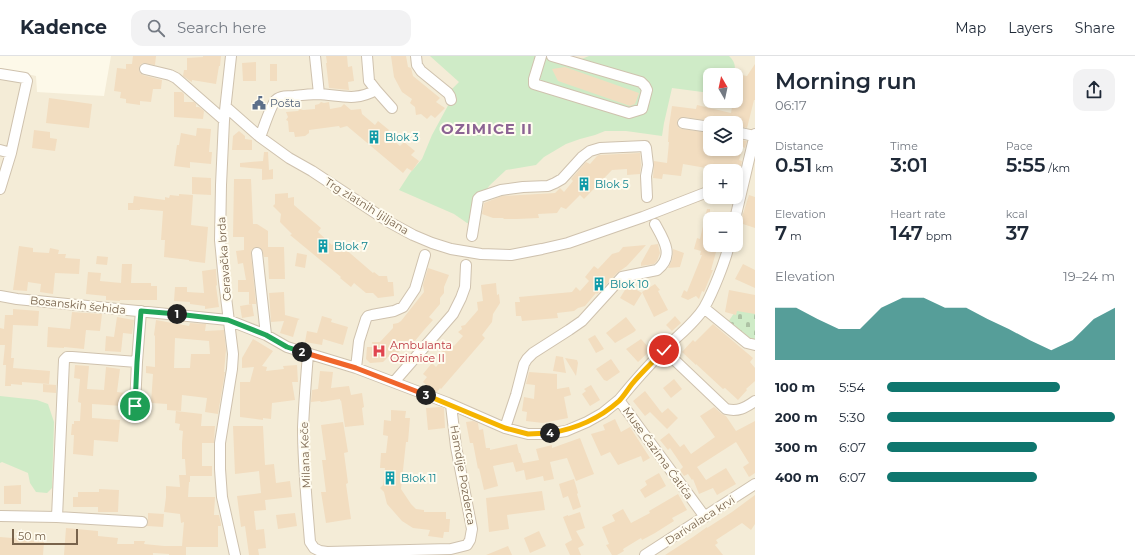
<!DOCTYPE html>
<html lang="en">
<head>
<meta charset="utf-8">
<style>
	body { margin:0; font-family:Montserrat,sans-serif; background:#f2f2f3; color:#1f2937; height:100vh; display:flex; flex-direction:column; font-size:15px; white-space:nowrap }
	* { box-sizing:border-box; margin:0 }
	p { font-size:13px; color:#747a83 }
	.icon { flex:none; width:22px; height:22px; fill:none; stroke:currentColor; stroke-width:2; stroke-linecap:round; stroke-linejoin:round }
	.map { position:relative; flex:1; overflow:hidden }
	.side { display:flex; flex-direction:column; background:#fff; width:380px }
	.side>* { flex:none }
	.needle { width:26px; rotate:351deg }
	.controls { position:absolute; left:703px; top:12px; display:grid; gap:8px }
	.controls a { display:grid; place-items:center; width:40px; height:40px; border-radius:8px; background:#fff; box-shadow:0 2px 6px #0003; font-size:20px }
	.scale { position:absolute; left:12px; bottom:10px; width:66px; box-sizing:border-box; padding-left:4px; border:2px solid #78634c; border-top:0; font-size:11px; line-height:14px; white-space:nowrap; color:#78634c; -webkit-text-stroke:3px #fffcf0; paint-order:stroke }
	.pin { position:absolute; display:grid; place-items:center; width:34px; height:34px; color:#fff; margin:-17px; border:2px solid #fff; border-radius:50%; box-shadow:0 1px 4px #0007 }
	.km { position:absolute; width:20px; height:20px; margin:-10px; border-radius:50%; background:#222; color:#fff; font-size:11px; line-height:20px; text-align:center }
	.round { display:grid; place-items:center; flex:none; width:42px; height:42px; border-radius:12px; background:#f2f2f3 }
	.overview { display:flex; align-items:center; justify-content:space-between; height:68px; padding:0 20px }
	h1 { font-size:22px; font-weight:600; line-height:30px }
	.stats { display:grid; grid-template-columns:repeat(3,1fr); gap:6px; height:68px; padding:4px 20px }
	.stats div { display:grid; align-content:center }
	.stats b { font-size:20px; font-weight:600 }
	.stats small { font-size:11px; font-weight:400 }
	.stats p { font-size:11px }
	.chart { height:112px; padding:8px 20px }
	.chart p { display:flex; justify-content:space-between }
	.chart svg { width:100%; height:72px; margin-top:4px; fill:#0f766e; opacity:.7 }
	ul { padding:0 20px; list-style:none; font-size:13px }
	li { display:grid; grid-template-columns:64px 48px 1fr; align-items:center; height:30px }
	li i { height:10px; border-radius:5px; background:#0f766e }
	header { display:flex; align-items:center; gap:24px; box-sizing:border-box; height:56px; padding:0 20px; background:#fff; border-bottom:1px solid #e0e1e3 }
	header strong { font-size:19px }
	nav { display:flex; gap:22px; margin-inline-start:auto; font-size:14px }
	.search { width:280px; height:36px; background:#f2f2f3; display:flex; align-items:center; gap:10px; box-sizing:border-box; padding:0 14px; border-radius:12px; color:#747a83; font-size:15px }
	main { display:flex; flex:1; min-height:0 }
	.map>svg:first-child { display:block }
</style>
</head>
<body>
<header>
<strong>Kadence</strong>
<div class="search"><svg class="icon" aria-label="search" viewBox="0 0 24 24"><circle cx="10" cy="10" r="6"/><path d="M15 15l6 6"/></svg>Search here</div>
<nav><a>Map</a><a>Layers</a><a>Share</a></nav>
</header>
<main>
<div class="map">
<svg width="755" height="499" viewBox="0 0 755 499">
	<defs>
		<pattern id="cemetery-stones" width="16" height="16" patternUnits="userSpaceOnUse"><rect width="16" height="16" fill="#cfebc7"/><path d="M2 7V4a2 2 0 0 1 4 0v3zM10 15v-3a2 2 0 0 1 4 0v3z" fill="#adc2a4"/></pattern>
	</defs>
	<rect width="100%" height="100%" fill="#fdf9e9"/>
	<path fill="#f4ecd7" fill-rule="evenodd" d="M111,0H755V499H0V12L36,20L37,36L104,40ZM710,19H736V45H710ZM710,67H736V93H710ZM710,115H736V141H710ZM710,163H736V189H710Z"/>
	<path fill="#cfebc7" d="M430,0H560L574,6L589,0H729C735,5 736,11 734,19H710V37L672,32L664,67L662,80L626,75H605L595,79L580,83L566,88L544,101L536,109L506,114L490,129L480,141L473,169L467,167L454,158L399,134L410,117L422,103L432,79L451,44L448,37L459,26Z
		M0,340L37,344L48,348L54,366L52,432L47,437L36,436L30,427L28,417L2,406L0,407Z"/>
	<path fill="url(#cemetery-stones)" d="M739,250L755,252V289L726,269Z"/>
	<path fill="#f2ddc0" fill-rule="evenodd" d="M133,0H156L155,9L143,7L140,9L139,14L140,17L143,19L162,24L161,33H153L151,46L140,45V49L126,47V43L120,42L121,36L114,35L117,12L126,13V8H132Z
		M203,0H221L220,10H219L216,28L192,24V26L190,25L183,20L184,14H187V2L203,1Z
		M326,0H347L348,11L352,10L354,25L348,26L349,34L329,32L326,7H327Z
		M391,0H406L408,11L411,12L413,20L440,42L436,46L445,52L435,62L431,59L427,63L421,58L416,59L415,51L410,47L412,43L402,36L394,21Z
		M256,6V25H243L242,7Z
		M270,8H277V25H270Z
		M755,8V44H754L747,72L736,70V67H715L711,65L684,61L678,63L677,66L679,72L682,73L710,77L707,93H736V83L747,85L745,92L743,91L739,104L742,105L740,115H705L706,112L683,108L681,120L663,118L662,123L653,122L654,105L667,107L669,86H668L669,70L672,50L696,53L697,49L731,57L733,45H736V41H739L743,26L736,25V18L747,20Z
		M565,11L639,37L635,48L630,50L558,25L552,13Z
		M174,36H182L184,38V46H194L196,48V51H199L204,55L203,63L174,61Z
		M49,42L92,48L89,72L46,67Z
		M321,46L324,47L329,46L330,53L341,51L344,48L351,54L361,53L362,58L375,69L378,65L389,74L386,78L400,90L404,86L415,95L411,99L419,105L412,115L407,112L403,117L347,70L340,72L339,70L309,74V77L305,80L295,81L294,76H289L288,65L286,64L288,61L286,56L298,55L300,53L303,54L315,53V49L319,48Z
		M197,72L211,73L209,96H212L211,108L190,106V112L174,110L177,89H179L181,77L196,80Z
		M34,74L50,76V82L57,83L55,95L32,92Z
		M239,75L245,80V83L252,84V94H232L233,80Z
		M264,96H268L269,114L273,113V123L262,124V113L240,111V107L263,105Z
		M640,97L641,109L640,118L627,119V113L612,114L584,143L580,139L566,153L561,151L557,157L538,158L539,162L517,163H504L503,162H493L482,158L484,147L502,140L555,137L560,132L564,136L573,125L571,123L586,106L590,108L597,100L599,99Z
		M192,121L211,122V139L192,138Z
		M234,123H251L253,168H257L268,175V191H284L285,223H269L268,201H264L262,194L259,191H256L251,194V198L256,248H249V236H238V224H246L243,207L238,208L236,195L244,194V181H233Z
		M288,137V142L294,141V149L321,172L318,176L332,189L336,185L373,217L374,216L379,220H387L388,226H393L394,240L378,242L373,237H366L354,227L351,231L340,222L341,221L290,179L292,178L280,166L281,158L273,150L275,148V138Z
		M179,138L193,139L191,169L208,171L205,207L189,205V204L164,201L165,184H161L163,155L140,153V154H128V147H133L134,140L165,144V141L169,142L170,139L179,140Z
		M749,139L755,141V172L740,167Z
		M707,153H710V189H718L711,214H713L704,236L702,235L699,243L696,240L688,244L681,241L684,234L687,236L702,199H700L701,195L694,193L697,182L700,183Z
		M658,188L660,197L657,205L654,208L641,210V207L651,189Z
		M646,189L627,210L617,217L603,232L600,230L602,233L597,238L596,237L585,250L578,252L574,255L557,257L558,262L522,265L521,260H516L515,246H520L519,241L572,236L576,231L580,235L589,225L585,221L594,210L598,213L612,198L619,196L623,191Z
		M19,190L33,192V196L49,197L50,192L59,194L58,198H66L65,202L80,203L79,218L55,217L53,238L40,236L41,228L28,226L27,235L13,234Z
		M673,193L684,197L680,211L668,212L672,204Z
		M297,197L307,199L305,212L295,210Z
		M97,200L108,201L107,209L96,208Z
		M122,208H132L131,227H151V230H157V244H120V245L106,244V240L86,238L88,216L101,217L100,225L121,227Z
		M743,208L755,214V232L735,223Z
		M428,212L449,219L444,231V237L440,242V248L429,261L433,264L424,274L410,291L406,288L394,301H388L383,306L370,307L366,303L367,291H373L372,286H380L393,272V268L398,267L401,265L424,236L423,229Z
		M216,213L217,229L216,230L219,251L205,253V250L190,248V246L174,245L175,231H187V236L204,237L202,215Z
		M496,227L497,239L499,238L500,247L493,258L492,266L482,279L485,282L441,333L440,332L437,336L432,334L423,326L427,321L423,318L432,307L436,311L445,300L441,297L449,287L454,290L463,280L458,276L462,273L461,270L465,269L478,254L477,246L483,245L481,229Z
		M655,228L660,234L658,235L668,254L654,261L642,236Z
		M628,229L642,237L634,250L620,242Z
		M729,234L755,239V258L737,255L736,259L725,256Z
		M284,236L285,259L300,263L298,264L293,281L280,277L284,265L271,266L269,237Z
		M252,248L254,260L242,262L240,250Z
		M13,253L39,255L38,270L13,269L11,302H14L13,312L50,315L49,328L22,326V329L11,328V330H5L6,309H3L5,289H0V272L4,273L5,259H13Z
		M72,256L102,258L100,275L86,274L84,293L64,291V292L47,291L48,271L70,273Z
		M322,260L332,263L331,266L348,271L343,289L323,283L322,289L305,286L307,275L317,277Z
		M675,260L681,267L672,275L666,269Z
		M117,261L134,264L132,278L123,277L121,296L105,295L106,280L114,281Z
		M626,261L636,274L634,276L615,287L606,277Z
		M156,264L189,270L190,267L206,268L205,275L224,274L226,294L224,316H225L218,358L205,356L207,342L182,339L181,355L167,354V348L151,347L153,318L146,317V310L155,311V280L154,279ZM175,282L209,285L210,298H191L190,312H174Z
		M713,268L753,302L750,306L755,312V325L746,333L747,334L738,344L725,332L723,333L696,308V309L682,296L693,284L695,286Z
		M595,279L604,293L596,297L588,283Z
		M253,283L273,295L262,310L267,311L266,315L284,313L283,310L297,309L298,326H292L295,344L272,347L271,363L263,362V364L240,361V326H250L254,311L242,312V302Z
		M641,283L651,294L638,306L626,293Z
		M556,300L563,301L566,317L553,315Z
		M565,302L577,304L578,307L576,320Z
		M611,303L620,316L607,325L604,324L596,313Z
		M75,309L89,310L87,333L104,334L106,311L120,313L117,336L125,337L123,350L92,348V362L120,364L118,386L94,384L93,400L73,398L74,379H71L72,368H74V365H80L81,347L78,346L80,323L74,322Z
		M320,315L333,316L331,332L349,330L351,339L362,337L364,351L362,352L364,369L345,371L341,344L340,345V343L321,346L320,345L311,346L312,334L318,333Z
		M529,316L557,318V333L569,331L571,339L564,341L568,362L543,367L526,365L527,356L522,355L524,341L534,343L535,329L526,328Z
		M674,323L682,333L671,342L663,332Z
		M43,328L56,329V337L43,336Z
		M591,329L600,344L590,350L582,338L586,335L584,333Z
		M645,335L662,357L668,352L678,362L667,373L650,356L645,360L633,345Z
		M440,351L444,352L445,372L428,374L426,352Z
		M714,351L722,358L726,360L736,375L755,365V417L749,421L743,411L749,407L736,386L697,411L706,424L726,412L736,428L717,439L713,432L699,438L693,423L692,424L688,418L684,420L680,414L683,411L670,392L668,394L660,384L669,377L680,391L684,388L691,398L715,381L700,360Z
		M391,354L406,355L405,362H410L408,386H406L401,433L411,448L416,453L424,454V456H446V463H450L449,476H444L443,482L428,480L430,474L413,472L402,465L387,448L384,436L380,432L383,429L385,412H380L381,397H386L388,380L383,379L384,364L391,365Z
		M176,355L202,358L201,370H215L214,387H202V410H212V420H190V426H189L188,441H215L214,459H219L221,468V470H218V491H186V499H169V498L153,497V499H64L66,472L98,475V480L118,482L117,488H134V485H145L144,488L164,490H182L184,466L181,467L180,458L164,456L166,441V430L180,431L179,419H186L185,403H182V387L183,375L179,374L180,368L175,367Z
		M615,363L621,376L630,371L650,402L643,406L641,400L618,409L610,396L601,400L591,378L605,374L603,369Z
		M473,365L478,367L479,374L483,373L486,392H490V394L517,388L519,397H520L523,407L539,404L536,393L552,389V392L580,382L594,418L576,425L567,402L550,406L554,423L544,425L543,420L526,424L524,414L516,416L513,406L493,410L498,430L484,434L479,412L478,413L473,387H470L466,366Z
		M343,366L348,396L344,397L348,427L346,428L351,463L326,467L321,436H326L322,404H326L321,369Z
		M233,370H263L265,409L274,408L276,427L290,425L292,441L265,444L266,454L254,455L256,474L264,473L266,492L258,493L259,499H249L245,470L241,471L237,440L261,437L259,415L235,418Z
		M659,417L666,430L645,442L640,434L647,429L645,425Z
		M574,423L578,437L577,438L581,451L573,454L568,440L563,442L559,428Z
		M21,429V448H4V430Z
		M99,433L119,434L118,456H98V451H73V441H78V436H99Z
		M542,435L545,454L507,459L509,473L489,476L486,442Z
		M678,438L687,454L672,462L674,465L655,477L642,484L641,482L623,493L624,495L617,499H612L606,489L609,488L602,471L615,465L612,459L623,453L631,467L650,457L649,455Z
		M755,439V468L751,474L742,467L716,484L718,487L715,489L723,499H665L693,481L707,471V472L732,456Z
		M580,456L585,472L576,475L584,489L578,492L581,499H570L565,488L572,484L563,461L568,459V460Z
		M148,457L164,458L163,471L147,470L148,466Z
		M295,457L297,470L278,473L276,459Z
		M539,475L546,490L530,497L524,482Z
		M0,481L24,483V484L44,486L43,499H0Z
		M508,490L512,499H486Z"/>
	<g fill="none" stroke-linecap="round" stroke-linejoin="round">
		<g stroke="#cfc2ae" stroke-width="12">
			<path id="minor" d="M231,0L224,64L221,129L220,184L224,225L233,298L232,313L220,387V413L222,441L235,499
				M315,0L319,38
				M367,0L369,25L376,34L392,52
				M416,0L417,9L421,15L448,37L450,40L451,44
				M541,0L534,23V28L629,57L642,53L647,34L645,30L641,26L552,0
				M145,13L170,19L176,22L224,64
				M0,18L25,22L27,25L11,97L0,133
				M226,51L260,81L289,102L312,115L389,166L413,179L432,187L451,193L481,198L511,199L542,193L568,187L643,161L710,135
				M683,67L710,71
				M736,76L754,80
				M260,81C263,74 271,48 276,44C280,40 288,40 294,40C302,39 310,38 318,38C340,39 355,46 376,34
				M0,94L11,97
				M735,163L755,78
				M472,180L478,143L480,141L501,134L523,131L548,130L555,127L562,123L582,101L590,95L600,92L645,90L646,92L648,109L646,120L647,141
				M257,197L266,279
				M0,240L17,243L228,264L266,279L287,291L356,312L448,347L505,372L528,378H546L566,375L587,366L603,357L619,344L705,461
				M704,252L747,287L755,289
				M664,294L726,353C738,356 745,352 755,345
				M308,298C306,323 304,347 303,372C303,410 307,448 310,486L314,492L320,495L327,496L451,493L467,489L470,484L472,473L456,391L451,349
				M137,306L72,301H67L64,304L57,461L142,466
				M356,312L359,285L366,263L368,260L372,259L394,255L403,251L415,233L425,199
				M394,326L453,258L461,242L465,231L466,209
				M619,344C633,327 648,310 664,294C677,280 694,268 704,252C713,236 725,206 729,189
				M135,350L137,306L141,255
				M505,372L516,339L524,308L527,303L533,297L569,274L582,265L622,221L657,214C675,200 664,184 655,168
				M0,460L57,461
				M645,499L755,428"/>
		</g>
		<use href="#minor" stroke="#fff" stroke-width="10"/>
	</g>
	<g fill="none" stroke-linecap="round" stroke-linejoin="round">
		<g stroke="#fff" stroke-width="8">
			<path id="split-1" d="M135,350L137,306L141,255L177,258"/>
		</g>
		<g stroke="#fff" stroke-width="8">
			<path id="split-2" d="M177,258L228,264L266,279L287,291L302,296"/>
		</g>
		<g stroke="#fff" stroke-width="8">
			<path id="split-3" d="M302,296L356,312L426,339"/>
		</g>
		<g stroke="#fff" stroke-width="8">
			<path id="split-4" d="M426,339L505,372L528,378L550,377"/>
		</g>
		<g stroke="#fff" stroke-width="8">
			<path id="split-5" d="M550,377C575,373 600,362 619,345C624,340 628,333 632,328C642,316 654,305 664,294"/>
		</g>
		<use href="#split-1" stroke="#22a559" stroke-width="5"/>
		<use href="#split-2" stroke="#22a559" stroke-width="5"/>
		<use href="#split-3" stroke="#f0652b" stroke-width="5"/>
		<use href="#split-4" stroke="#f5b400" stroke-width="5"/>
		<use href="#split-5" stroke="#f5b400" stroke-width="5"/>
	</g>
	<defs>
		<g id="civic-bare" transform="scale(1.08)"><path d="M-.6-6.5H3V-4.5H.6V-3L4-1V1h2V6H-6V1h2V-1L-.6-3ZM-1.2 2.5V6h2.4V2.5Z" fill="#5c6f8a" stroke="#fffcf0" stroke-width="2.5" paint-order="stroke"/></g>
		<g id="building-bare" transform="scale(1.08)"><path d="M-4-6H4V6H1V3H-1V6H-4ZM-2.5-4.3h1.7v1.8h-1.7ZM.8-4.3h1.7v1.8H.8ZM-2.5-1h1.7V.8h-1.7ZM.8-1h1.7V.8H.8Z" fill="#0f9aa8" stroke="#fffcf0" stroke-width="2.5" paint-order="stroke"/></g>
		<g id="hospital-bare" transform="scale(1.08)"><path d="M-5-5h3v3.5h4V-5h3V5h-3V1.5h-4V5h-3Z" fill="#e0444e" stroke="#fffcf0" stroke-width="2.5" paint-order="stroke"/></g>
	</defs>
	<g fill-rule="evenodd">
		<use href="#civic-bare" x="259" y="47"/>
		<use href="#building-bare" x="374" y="81"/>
		<use href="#building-bare" x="584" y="128"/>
		<use href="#building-bare" x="323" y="190"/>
		<use href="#building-bare" x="599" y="228"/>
		<use href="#hospital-bare" x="379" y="295"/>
		<use href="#building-bare" x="390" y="422"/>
	</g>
	<g text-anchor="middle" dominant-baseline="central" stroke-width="4" stroke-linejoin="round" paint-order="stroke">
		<g font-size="11" fill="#4e5e75" stroke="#fffcf0" text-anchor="start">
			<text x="270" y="47">Pošta</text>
		</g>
		<g font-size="11" fill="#0d838f" stroke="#fffcf0" text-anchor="start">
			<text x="385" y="81">Blok 3</text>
			<text x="595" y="128">Blok 5</text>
			<text x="334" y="190">Blok 7</text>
			<text x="610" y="228">Blok 10</text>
			<text x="401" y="422">Blok 11</text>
		</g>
		<g font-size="11" fill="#78634c" stroke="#fffcf0">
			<text transform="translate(367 150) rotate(32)">Trg zlatnih ljiljana</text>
			<text transform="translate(224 203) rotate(-94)">Ceravačka brda</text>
			<text transform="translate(78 249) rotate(6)">Bosanskih šehida</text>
			<text transform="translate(658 397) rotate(54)">Muse Ćazima Ćatića</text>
			<text transform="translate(305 399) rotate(-92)">Milana Keče</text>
			<text transform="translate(463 419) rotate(80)">Hamdije Pozderca</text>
			<text transform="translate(700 464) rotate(-33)">Darivalaca krvi</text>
		</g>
		<g font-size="11" fill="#be3a42" stroke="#fffcf0" text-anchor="start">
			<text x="390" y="289">Ambulanta<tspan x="390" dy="13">Ozimice II</tspan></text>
		</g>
		<g font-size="15" font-weight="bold" letter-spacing="1" fill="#8c6494" stroke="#fffcf0">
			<text x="487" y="72">OZIMICE II</text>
		</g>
	</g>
</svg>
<div class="controls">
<a><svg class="needle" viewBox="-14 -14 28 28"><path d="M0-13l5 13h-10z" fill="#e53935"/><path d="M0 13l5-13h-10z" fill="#747a83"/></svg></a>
<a><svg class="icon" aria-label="layers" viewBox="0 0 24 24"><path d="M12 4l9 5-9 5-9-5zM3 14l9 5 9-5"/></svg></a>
<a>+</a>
<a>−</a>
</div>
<div class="scale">50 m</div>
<div class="pin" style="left:135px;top:350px;background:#1e9e55"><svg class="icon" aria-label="arrive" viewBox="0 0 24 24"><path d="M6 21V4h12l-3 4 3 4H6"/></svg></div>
<div class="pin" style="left:664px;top:294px;background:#d93025"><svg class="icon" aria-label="check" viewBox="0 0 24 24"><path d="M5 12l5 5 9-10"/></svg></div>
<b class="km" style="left:177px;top:258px">1</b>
<b class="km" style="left:302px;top:296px">2</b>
<b class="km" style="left:426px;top:339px">3</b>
<b class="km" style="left:550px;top:377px">4</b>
</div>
<section class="side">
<div class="overview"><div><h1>Morning run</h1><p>06:17</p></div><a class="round"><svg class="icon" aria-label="share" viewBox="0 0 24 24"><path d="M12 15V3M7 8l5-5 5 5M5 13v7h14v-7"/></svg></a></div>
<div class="stats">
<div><p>Distance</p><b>0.51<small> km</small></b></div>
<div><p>Time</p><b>3:01</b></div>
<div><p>Pace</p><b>5:55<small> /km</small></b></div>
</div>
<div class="stats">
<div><p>Elevation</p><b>7<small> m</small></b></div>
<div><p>Heart rate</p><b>147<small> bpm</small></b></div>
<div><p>kcal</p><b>37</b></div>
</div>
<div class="chart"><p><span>Elevation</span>19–24 m</p>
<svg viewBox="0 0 160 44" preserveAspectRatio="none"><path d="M0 44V12L10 12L20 19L30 25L40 25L50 12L60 6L70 6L80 12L90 12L100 19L110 25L120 32L130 38L140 32L150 19L160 12V44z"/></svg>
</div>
<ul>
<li><b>100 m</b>5:54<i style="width:76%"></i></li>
<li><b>200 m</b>5:30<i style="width:100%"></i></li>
<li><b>300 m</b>6:07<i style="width:66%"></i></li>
<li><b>400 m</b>6:07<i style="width:66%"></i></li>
</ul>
</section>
</main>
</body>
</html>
